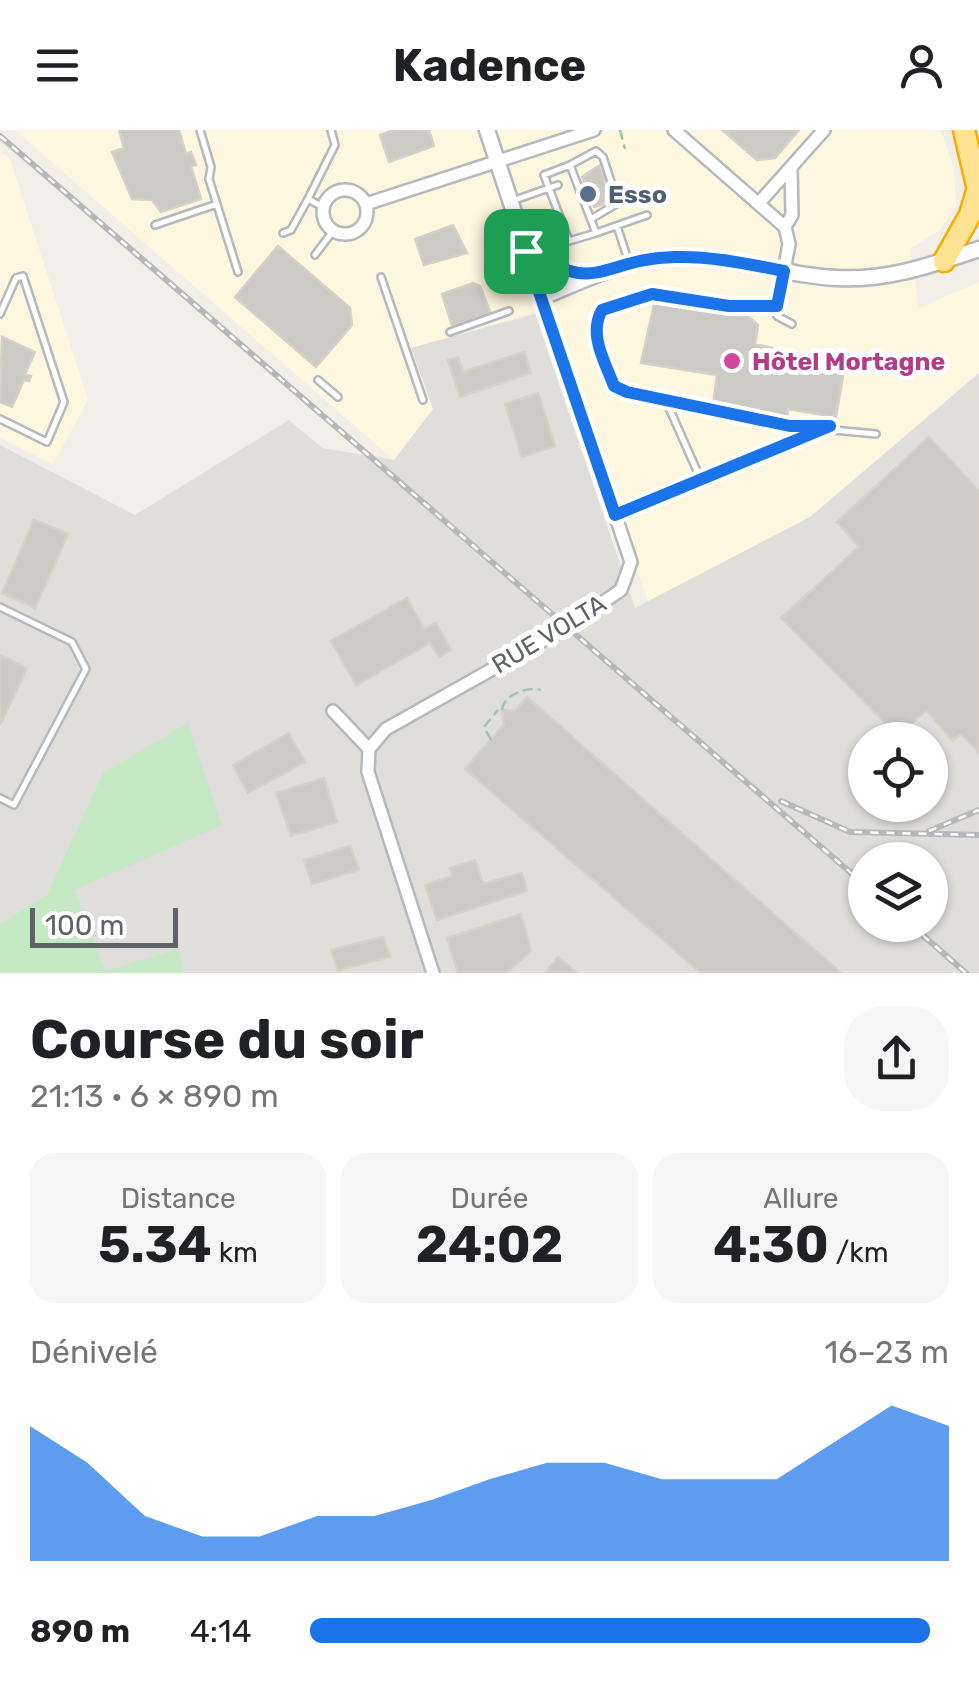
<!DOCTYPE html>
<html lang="fr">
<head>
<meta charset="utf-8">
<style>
	body { margin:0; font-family:Rubik,sans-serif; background:#f6f6f6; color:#202124; height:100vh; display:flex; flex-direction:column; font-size:38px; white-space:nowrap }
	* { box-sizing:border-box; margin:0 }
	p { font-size:32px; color:#757577 }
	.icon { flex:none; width:55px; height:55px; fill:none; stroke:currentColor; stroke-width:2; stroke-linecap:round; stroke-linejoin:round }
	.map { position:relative; height:843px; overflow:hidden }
	.details { display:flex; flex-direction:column; background:#fff; flex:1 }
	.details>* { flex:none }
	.controls { position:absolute; left:848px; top:592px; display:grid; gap:20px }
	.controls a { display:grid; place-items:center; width:100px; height:100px; border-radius:50%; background:#fff; box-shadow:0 2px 8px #0004; font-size:50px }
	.scale { position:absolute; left:30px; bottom:25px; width:148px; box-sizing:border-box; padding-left:10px; border:5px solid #5f6368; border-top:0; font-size:28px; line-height:35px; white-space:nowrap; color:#5f6368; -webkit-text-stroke:8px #fff; paint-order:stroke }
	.pin { position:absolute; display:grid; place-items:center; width:85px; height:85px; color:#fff; margin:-42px; border-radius:20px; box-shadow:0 5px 15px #0006 }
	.round { display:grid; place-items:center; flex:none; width:105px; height:105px; border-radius:40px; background:#f6f6f6 }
	.overview { display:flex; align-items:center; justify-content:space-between; height:170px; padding:0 30px }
	h1 { font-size:55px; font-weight:700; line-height:75px }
	.stats { display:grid; grid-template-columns:repeat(3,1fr); gap:15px; height:170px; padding:10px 30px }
	.stats div { display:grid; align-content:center; border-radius:25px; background:#f6f6f6; text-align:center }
	.stats b { font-size:50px; font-weight:700 }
	.stats small { font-size:28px; font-weight:400 }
	.stats p { font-size:28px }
	.chart { height:280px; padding:20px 30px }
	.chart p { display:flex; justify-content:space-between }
	.chart svg { width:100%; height:180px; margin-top:10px; fill:#1a73e8; opacity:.7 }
	ul { padding:0 30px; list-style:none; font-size:32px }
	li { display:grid; grid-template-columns:160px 120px 1fr; align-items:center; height:75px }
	li i { height:25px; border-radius:12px; background:#1a73e8 }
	header { display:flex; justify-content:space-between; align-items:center; height:130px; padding:0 30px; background:#fff; font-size:45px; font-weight:700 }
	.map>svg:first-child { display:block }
</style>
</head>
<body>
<header><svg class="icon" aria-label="menu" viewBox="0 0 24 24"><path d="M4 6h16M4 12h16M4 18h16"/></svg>Kadence<svg class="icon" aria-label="person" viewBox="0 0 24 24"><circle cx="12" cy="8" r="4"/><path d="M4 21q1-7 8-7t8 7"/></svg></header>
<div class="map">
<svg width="979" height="843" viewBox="0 0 979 843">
	<rect width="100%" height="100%" fill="#f1efe8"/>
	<path fill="#fef7e0" d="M15,0H941L954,39L956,76L940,100L910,119L919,178L979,152V243L810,387L648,471L544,179L412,218L433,279L394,330Z
		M0,21L10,29L88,270L53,334L0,308Z"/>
	<path fill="#e0deda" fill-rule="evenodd" d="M535,184L635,478L810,387L979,243V843H184L176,820L105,842L75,760L102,644L47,764L0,794V315L135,385L289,290L322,318L394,330L433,279L411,218ZM865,610H930V675H865ZM865,730H930V795H865Z"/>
	<path fill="#c5e8c5" d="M188,593L222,695L75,760L105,841L177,819L184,843H0V794L47,764L102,644Z"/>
	<path fill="#cccac5" stroke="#d6d1c6" stroke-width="2.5" d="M119,0H179L186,24L191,22L196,35L191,36L201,69L161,82L152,70L132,69L112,22L124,18Z
		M394,0H429L434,16L389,32L380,5Z
		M722,0H799L775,28L757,30Z
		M600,35L611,72L594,77L582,47Z
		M453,95L467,123L424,135L415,109Z
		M278,116L350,178L352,195L316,237L235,167Z
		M473,153L480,156L491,184L452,196L442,164Z
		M655,170L749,187L758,195L755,214L845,235L836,287L788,279L787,290L713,276L717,245L641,233Z
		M2,207L35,222L25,244L31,246L29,251L24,250L12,277L0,272Z
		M524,222L531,243L460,267L448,230L458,227L463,242Z
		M538,263L555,316L522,327L505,274Z
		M929,307L979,361V623L961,604L953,611L926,580L898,606L781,488L859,417L837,392Z
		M34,390L68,404L35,478L2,463Z
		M407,468L424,499L436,493L451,520L439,527L430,513L356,555L331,511Z
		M0,525L27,538L0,595Z
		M527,567L841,843H701L465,639L504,594L502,580L515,581Z
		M289,603L305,632L248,663L233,635Z
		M324,648L337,692L291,706L276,663Z
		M350,716L359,740L312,754L304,730Z
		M475,730L483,754L522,743L527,761L437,790L425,755L452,746L450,738Z
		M521,784L531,821L506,843H458L447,808Z
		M383,807L390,827L338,840L331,820Z
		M558,827L577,843H545Z"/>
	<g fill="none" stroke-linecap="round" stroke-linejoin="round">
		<g stroke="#b5b8bc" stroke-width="10">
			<path id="service" d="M200,0L211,37L209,49L238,142
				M570,35L596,21L603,27L618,73L591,89
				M512,71L549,58L544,45L570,35L596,103L569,111L549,58L558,55
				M323,77L308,69L335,15L331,0
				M155,95L217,74
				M617,96L628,130
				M283,103L291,100L308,69
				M596,103L647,85
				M315,125L333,101
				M784,144L777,186L792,194
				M381,147L423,270
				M777,176C760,173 745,176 728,175C691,174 612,147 595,195L614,256L627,262L790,296L876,304
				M0,184L16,148L23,146L64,272L47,312L0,289
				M450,202L509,181
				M318,250L338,267
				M666,271L701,350L828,297
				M615,385L701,350
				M0,477L72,512L86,539L14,675L0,668"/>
		</g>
		<g stroke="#b5b8bc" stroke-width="16">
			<path id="minor" d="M674,0L785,97L789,114L784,141
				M323 82a22 22 0 1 1 44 0a22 22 0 1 1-44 0Z
				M759,73L824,0
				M366,74L594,0
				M785,97L792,85L791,38
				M333,581L369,619
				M433,843L368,642L369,619L386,599L567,497L621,460L631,432L542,167"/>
		</g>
		<g stroke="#b5b8bc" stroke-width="19">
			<path id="tertiary" d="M487,0L542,167C580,152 619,132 659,128C719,121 777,145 836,148C888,151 931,135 979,119
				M525,114L562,140L589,146"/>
		</g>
		<g stroke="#f9ab00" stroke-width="25">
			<path id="motorway" d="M964,0L979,64
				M944,131L970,85L977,61"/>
		</g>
		<path stroke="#9cc7a9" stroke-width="2.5" stroke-dasharray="10 5" stroke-linecap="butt" d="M620,0L625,19
			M502,580C503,566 525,556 541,560
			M491,610L484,597L498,580"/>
		<use href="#service" stroke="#fff" stroke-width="5"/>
		<use href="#minor" stroke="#fff" stroke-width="11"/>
		<use href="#tertiary" stroke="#fff" stroke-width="14"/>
		<use href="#motorway" stroke="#fde293" stroke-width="20"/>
		<g stroke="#b6b7b8" stroke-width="6">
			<path id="rail" d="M0,6L865,755
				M781,671L850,702L979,705
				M929,701L979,680
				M911,795L966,843"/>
		</g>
		<use href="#rail" stroke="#fff" stroke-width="2.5" stroke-dasharray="8" stroke-linecap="butt"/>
	</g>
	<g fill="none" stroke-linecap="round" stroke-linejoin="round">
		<g stroke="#fff" stroke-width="20">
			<path id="route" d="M522,112C594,172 601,128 675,127C712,126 748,134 784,141L777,176H729L652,164L602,180C588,204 605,232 614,256L627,262L790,296H830L615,385Z"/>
		</g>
		<use href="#route" stroke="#1a73e8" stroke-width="12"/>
	</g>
	<circle fill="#5c6f8a" stroke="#fff" stroke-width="4" cx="588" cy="64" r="10"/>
	<circle fill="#d1479c" stroke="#fff" stroke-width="4" cx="732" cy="231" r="10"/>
	<g text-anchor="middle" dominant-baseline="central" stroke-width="10" stroke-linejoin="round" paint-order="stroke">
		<g font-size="25" font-weight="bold" fill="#4e5e75" stroke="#fff" text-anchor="start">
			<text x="608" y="64">Esso</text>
		</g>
		<g font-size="25" font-weight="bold" fill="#b23c85" stroke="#fff" text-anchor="start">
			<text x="752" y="231">Hôtel Mortagne</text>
		</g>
		<g font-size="25" fill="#5f6368" stroke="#fff">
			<text transform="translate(549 504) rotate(-31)">RUE VOLTA</text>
		</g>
	</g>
</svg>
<div class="controls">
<a><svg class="icon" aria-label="locate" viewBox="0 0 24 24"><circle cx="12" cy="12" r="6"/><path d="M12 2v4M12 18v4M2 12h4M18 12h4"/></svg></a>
<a><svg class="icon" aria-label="layers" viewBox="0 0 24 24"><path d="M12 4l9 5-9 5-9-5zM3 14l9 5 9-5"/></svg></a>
</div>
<div class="scale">100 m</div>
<div class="pin" style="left:526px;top:121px;background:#1e9e55"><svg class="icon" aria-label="arrive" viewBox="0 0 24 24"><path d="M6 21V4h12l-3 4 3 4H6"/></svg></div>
</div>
<section class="details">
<div class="overview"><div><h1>Course du soir</h1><p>21:13 · 6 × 890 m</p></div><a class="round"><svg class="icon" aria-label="share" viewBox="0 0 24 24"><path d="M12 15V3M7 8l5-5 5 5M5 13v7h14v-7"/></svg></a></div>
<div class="stats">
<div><p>Distance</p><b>5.34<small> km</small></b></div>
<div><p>Durée</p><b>24:02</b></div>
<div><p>Allure</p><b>4:30<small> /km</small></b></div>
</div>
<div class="chart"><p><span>Dénivelé</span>16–23 m</p>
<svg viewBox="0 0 160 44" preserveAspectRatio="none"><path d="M0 44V11L10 20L20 33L30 38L40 38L50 33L60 33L70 29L80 24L90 20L100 20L110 24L120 24L130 24L140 15L150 6L160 11V44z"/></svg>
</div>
<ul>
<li><b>890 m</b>4:14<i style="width:97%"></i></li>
</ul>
</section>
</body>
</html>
